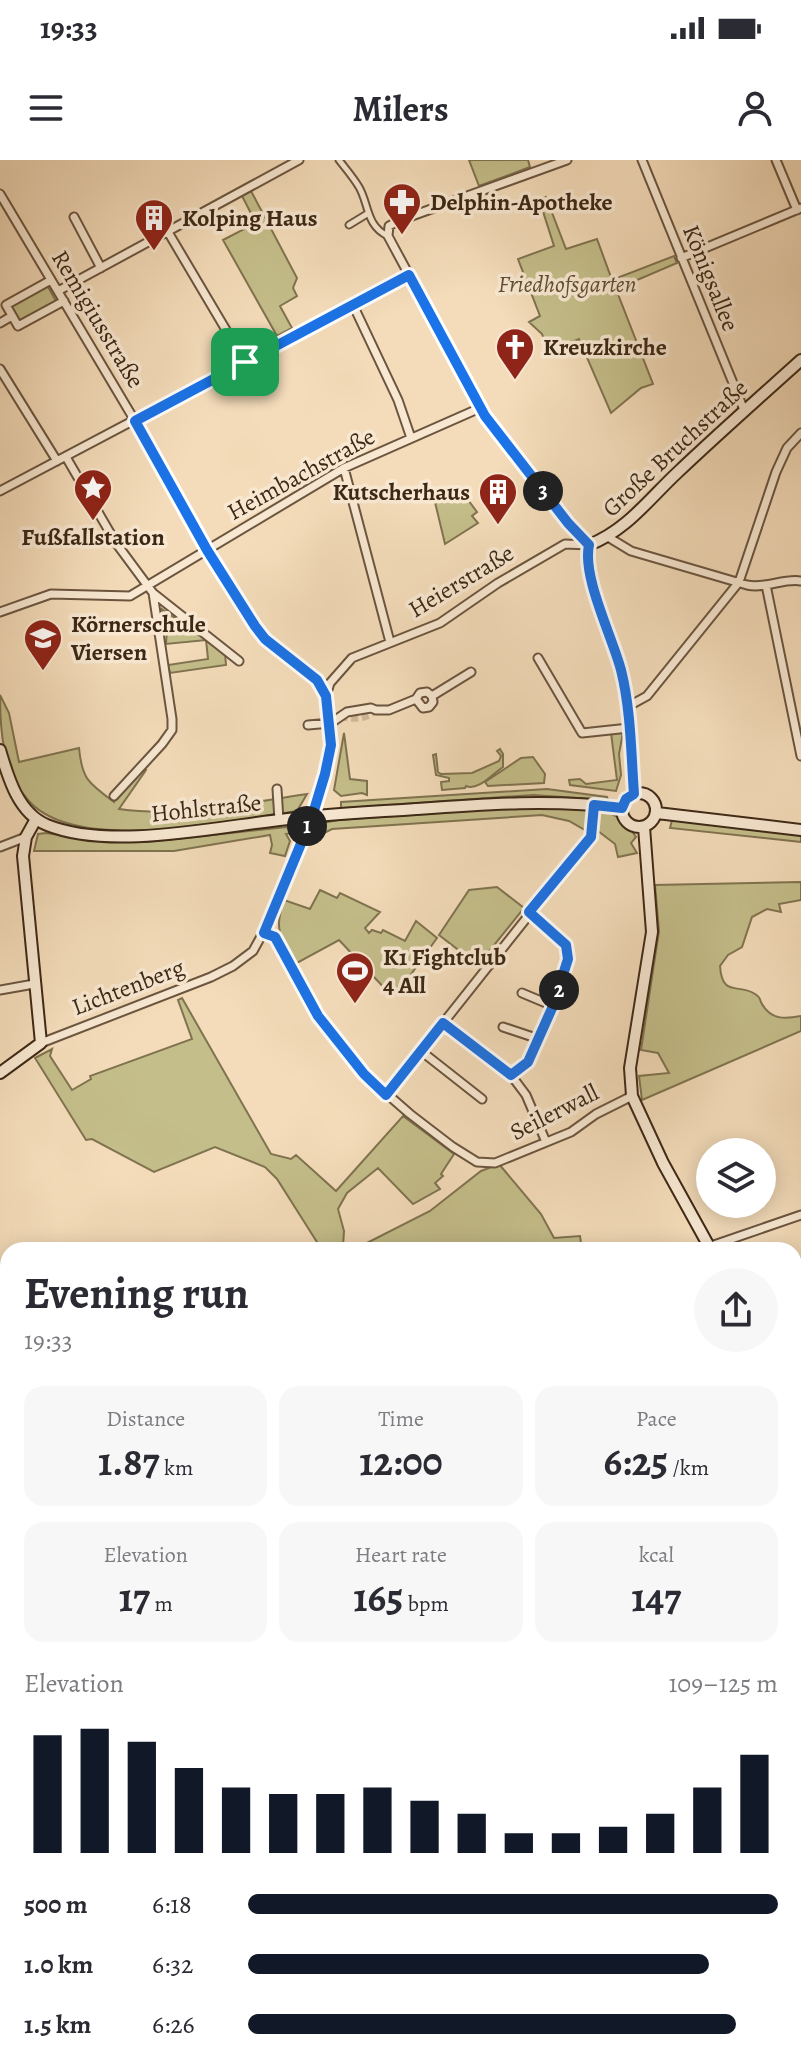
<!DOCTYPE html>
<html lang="en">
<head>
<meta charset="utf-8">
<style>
	body { margin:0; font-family:Alegreya,serif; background:#f7f7f7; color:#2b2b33; height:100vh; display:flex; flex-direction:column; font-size:30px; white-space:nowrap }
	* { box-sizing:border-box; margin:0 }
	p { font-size:26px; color:#7c7c81 }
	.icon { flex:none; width:44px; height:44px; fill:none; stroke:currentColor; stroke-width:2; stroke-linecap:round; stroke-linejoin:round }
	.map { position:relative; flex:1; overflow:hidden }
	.drawer { position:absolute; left:0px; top:1082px; width:802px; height:828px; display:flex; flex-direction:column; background:#fff; border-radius:24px 24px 0 0; box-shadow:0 4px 20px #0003 }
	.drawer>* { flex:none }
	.fabs { position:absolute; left:696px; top:978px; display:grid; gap:16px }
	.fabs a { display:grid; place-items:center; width:80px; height:80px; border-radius:50%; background:#fff; box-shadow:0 4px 20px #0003; font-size:40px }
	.pin { position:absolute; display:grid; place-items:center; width:68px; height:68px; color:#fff; margin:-34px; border-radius:16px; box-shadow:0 4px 12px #0006 }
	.km { position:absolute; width:40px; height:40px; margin:-20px; border-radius:50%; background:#222; color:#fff; font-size:22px; line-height:40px; text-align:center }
	.round { display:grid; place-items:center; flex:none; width:84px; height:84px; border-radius:42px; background:#f7f7f7 }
	.summary { display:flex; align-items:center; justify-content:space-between; height:136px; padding:0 24px }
	h1 { font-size:44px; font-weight:700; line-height:60px }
	.metrics { display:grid; grid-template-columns:repeat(3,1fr); gap:12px; height:136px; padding:8px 24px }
	.metrics div { display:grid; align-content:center; border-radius:20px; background:#f7f7f7; text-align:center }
	.metrics b { font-size:40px; font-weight:700 }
	.metrics small { font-size:22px; font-weight:400 }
	.metrics p { font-size:22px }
	.chart { height:224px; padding:16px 24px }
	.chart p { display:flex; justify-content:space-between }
	.chart svg { width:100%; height:144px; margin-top:8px; stroke:#111827; stroke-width:6 }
	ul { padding:0 24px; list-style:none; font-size:26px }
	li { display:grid; grid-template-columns:128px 96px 1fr; align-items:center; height:60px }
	li i { height:20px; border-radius:10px; background:#111827 }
	.status { display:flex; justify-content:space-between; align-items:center; height:56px; padding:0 40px; background:#fff; direction:ltr }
	.status svg { height:22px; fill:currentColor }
	header { display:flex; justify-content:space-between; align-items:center; height:104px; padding:0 24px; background:#fff; font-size:36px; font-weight:700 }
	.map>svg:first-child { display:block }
</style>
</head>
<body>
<div class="status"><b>19:33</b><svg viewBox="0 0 49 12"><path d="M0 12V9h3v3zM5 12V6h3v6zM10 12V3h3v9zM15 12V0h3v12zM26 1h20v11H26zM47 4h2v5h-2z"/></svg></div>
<header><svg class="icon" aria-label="menu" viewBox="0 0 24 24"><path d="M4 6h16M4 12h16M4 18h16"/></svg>Milers<svg class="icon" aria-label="person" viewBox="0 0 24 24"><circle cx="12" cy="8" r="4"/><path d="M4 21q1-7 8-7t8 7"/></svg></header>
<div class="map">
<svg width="801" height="1910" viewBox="0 0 801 1910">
	<rect width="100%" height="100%" fill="#f4dcba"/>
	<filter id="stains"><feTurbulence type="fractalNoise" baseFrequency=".0025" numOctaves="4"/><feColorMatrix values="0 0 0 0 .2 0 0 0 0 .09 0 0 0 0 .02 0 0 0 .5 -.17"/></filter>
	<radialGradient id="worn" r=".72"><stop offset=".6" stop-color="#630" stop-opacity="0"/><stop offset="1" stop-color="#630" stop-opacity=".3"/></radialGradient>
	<path fill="#c4be8a" stroke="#807350" stroke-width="2" d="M469,0H528L530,7L479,26Z
		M251,31L297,118L293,128L297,136L280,146L292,168L277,176L223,80L256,63L242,36Z
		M546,37L566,89L597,79L612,120L674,96L677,103L616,129L653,224L641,228L611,253L579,179L549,191L542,174L529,162L540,156L518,99L554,86L539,39Z
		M47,125L56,141L19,161L10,145Z
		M460,329L477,352L472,356L478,363L445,384L434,338L444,337Z
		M162,449L225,493L226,505L170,513L168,505L208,499L206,480L166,484L167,469L164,470Z
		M0,535L9,553L19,602L79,588C82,620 89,623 114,642L141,607L146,610L119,649C182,658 245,643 307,634L297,651C232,660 76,696 28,640C3,612 0,571 0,535Z
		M623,572L619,594L621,615L616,631L570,625L569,620L580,619L586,624L617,620L611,573Z
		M344,573L350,619L367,621V635L362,633L341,636L334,630Z
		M500,589L503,594V607C491,615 478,631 466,626L465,628L442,630L441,622L449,621V618L436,615L433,595L436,594L438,612L441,614L472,613L499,601L501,596L497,591Z
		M533,597L545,614L544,623L488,626L485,622L521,598Z
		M547,629L607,637L608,640L533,635L345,648H341V642Z
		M570,647L587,650L590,660L585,670L569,661L542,655L332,669L310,680L323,663L338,660L511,648Z
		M602,651C617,654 628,664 636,677L631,683L637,693L618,697L615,684L598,671L594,675V660Z
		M672,660L801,675V682L670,668Z
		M287,667L292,673L286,674L290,681L285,696L270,693L272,685L270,675L174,691H34L38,674L46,673L109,682H147Z
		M801,722V740L779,744L781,752L767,749L752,757L742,787L728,795L720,806C722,838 739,823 755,834C762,839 758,837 762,844C771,860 785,859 801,856V871L642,940L639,916L669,913L658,893L641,890L659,771L655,725Z
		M497,727L524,748L478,805L439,775L469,730Z
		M320,730L337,738L340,733L380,752L365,768L369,773L372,770L381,773L383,770L405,781L416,761L437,778L409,817L390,834L339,780L297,803C281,776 273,772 284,740L310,749Z
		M182,838L271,994L291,999L296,995L336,1031L403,956L454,994L441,1014L443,1016L435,1023L440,1029L413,1044L378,1008L347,1033L338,1049L344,1071L343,1086L346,1089L361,1086L430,1051L481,1011L499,1004L541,1054L554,1078L580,1076L582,1090H322L277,1019L265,1007L215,987L154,1012L92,979L86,980L35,898L52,889L50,896L72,930L91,919L90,916L192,879L178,840Z
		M0,1333L8,1334V1481L0,1478Z
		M794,1690H801V1910H731L745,1902H794Z
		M0,1852L8,1868V1902H82L75,1910H11L0,1889Z"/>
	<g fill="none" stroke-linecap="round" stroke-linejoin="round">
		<path stroke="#cfb899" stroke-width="7" stroke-dasharray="7 3.5" stroke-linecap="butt" d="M341,556C351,560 369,559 376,550"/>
		<g stroke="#6b553f" stroke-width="9">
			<path id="pedestrian" d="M339,0C346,9 353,17 359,27C369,44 366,66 388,76
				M349,65L367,54"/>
		</g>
		<g stroke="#6b553f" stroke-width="11">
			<path id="minor" d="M567,0L398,61L389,66L388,76L485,256L568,363L589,385
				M642,0L744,250
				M776,0L797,50
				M0,34L135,261L207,390L255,466L265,479L317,520L326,536L331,585L325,614L312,657L270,760L253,791L233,806L211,817L41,883
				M74,57L101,108
				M168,72L245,202
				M681,98L801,48
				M51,120L6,145L18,166L64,141
				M58,131L299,0
				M349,146L355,149L398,240L411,278
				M0,163L12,156
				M0,209L57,301
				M66,297L116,383L153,433L172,559V570L162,584L114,636
				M344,308L390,482
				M0,331L409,115
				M608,377L631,391L747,425C766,429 783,418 801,421
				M766,425L801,596
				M153,433L239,501
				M0,452L51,434L130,436L344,308L480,248
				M538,498L582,573L629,568
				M326,536L330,523L352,498L440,463L498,423L565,384L589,385
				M432,536L471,512
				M627,547L647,536L739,422L776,312L787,288L801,273
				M308,565L331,563L347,552L371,548L376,550H389L416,539L420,533L427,532L432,536L433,542L429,547L423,548L416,539
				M277,629L279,660
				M0,687L26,677
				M264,773L275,777L318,856L364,914L410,954L453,987L477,1002L495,1003L571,972L596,954L632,936
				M0,830L34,824
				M522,833L553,846
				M443,863L511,915L526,935L546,982
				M503,867L539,879
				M421,891L482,939
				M511,915L528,902L553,846L568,799L566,785L529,752
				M386,935L591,677L594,645
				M708,1087L801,1055
				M794,1278L801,1275
				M0,1325L8,1327
				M794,1683L801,1682
				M0,1696L8,1698
				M702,1902L707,1910"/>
		</g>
		<g stroke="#3d2816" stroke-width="14">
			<path id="secondary" d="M0,590C8,617 18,653 47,665C111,691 220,666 288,659C330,654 373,652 416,649C485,644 553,639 622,648
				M622 650a17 17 0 1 1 34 0a17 17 0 1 1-34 0Z
				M634,634C631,593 631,550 621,510C612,476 582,417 589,385C627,370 649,339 678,312C718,274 760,237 801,200
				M657,653L801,670
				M644,667L652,772L630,908L632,936L663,1003L711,1090
				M0,913L41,883L23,696L26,677L36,659
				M794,1190L801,1199"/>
		</g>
		<use href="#pedestrian" stroke="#f8e8d2" stroke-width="5"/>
		<use href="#minor" stroke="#f8e8d2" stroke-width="7"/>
		<use href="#secondary" stroke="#f8e8d2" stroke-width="10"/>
	</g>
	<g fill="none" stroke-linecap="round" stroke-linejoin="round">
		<g stroke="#fff" stroke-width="16">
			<path id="route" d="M409,115L485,256L568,363L589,385C582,417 612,476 621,510C631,550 631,593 634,634L626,639L622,648L594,645L591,677L529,752L566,785L568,799L553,846L528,902L511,915L443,863L386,935L364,914L318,856L275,777L264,773L312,657L325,614L331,585L326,536L317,520L265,479L255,466L207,390L135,261Z"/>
		</g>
		<use href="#route" stroke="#1a73e8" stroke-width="10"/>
	</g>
	<defs>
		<g id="pharmacy-pin" transform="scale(2)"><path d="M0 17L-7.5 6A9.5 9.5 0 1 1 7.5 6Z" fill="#8f2418" stroke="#f8e8d2"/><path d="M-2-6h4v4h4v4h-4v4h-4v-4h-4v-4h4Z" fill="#fff"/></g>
		<g id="building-pin" transform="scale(2)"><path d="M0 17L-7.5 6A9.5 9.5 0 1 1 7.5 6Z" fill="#8f2418" stroke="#f8e8d2"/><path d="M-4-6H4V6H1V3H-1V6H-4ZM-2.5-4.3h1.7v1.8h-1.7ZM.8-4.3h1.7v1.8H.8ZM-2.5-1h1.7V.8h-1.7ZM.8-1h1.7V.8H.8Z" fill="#fff"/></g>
		<g id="church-pin" transform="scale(2)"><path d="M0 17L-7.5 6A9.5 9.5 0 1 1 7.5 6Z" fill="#8f2418" stroke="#f8e8d2"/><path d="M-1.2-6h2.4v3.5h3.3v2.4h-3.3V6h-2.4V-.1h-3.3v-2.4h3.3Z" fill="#fff"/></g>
		<g id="sight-pin" transform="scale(2)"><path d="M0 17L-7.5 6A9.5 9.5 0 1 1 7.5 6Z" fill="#8f2418" stroke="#f8e8d2"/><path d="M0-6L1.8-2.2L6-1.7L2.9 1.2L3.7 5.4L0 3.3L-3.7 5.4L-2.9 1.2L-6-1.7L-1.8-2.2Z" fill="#fff"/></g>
		<g id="school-pin" transform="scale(2)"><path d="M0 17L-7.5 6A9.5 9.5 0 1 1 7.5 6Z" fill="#8f2418" stroke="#f8e8d2"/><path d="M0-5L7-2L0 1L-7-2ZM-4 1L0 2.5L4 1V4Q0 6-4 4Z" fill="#fff"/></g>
		<g id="stadium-pin" transform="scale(2)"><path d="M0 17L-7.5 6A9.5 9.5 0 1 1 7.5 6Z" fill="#8f2418" stroke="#f8e8d2"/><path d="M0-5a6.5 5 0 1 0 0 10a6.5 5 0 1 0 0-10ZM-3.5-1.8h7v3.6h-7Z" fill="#fff"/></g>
	</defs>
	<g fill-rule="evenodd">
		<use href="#pharmacy-pin" x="402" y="42"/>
		<use href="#building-pin" x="154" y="58"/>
		<use href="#church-pin" x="515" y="187"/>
		<use href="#sight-pin" x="93" y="328"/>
		<use href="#building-pin" x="498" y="332"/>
		<use href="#school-pin" x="43" y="478"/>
		<use href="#stadium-pin" x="355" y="811"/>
	</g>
	<g text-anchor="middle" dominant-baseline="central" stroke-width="7" stroke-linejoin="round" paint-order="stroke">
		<g font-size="24" font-weight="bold" fill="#3d2816" stroke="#f8e8d2" text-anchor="start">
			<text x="430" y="42">Delphin-Apotheke</text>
			<text x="182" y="58">Kolping Haus</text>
			<text x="543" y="187">Kreuzkirche</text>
			<text x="470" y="332" text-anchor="end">Kutscherhaus</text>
			<text x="93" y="377" text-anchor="middle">Fußfallstation</text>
			<text x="71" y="464">Körnerschule<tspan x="71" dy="28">Viersen</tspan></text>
			<text x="383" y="797">K1 Fightclub<tspan x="383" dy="28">4 All</tspan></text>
		</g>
		<g font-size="24" fill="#3d2816" stroke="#f8e8d2">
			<text transform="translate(711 118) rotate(68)">Königsallee</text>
			<text transform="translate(98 159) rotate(59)">Remigiusstraße</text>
			<text transform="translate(675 288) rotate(-43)">Große Bruchstraße</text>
			<text transform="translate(301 314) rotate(-29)">Heimbachstraße</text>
			<text transform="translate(461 421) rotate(-31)">Heierstraße</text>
			<text transform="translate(206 648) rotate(-6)">Hohlstraße</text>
			<text transform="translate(128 827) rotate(-21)">Lichtenberg</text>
			<text transform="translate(554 952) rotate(-27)">Seilerwall</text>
		</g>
		<g font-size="24" font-style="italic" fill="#5f4e33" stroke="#f8e8d2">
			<text x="567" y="124">Friedhofsgarten</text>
		</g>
	</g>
	<rect width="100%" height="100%" filter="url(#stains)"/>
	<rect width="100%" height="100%" fill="url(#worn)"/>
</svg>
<div class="fabs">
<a><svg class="icon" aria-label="layers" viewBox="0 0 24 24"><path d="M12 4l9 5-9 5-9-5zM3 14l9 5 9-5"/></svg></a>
</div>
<div class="pin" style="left:245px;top:202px;background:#1e9e55"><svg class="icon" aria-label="arrive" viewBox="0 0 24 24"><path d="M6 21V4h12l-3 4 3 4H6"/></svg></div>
<b class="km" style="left:307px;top:666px">1</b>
<b class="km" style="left:559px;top:830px">2</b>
<b class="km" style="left:543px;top:331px">3</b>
<section class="drawer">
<div class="summary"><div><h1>Evening run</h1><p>19:33</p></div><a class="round"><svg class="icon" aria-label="share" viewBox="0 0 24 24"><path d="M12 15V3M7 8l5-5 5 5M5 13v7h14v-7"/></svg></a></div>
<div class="metrics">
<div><p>Distance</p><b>1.87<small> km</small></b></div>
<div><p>Time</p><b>12:00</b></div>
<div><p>Pace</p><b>6:25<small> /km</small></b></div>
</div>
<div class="metrics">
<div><p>Elevation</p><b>17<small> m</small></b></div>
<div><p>Heart rate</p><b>165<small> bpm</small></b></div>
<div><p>kcal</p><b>147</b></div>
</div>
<div class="chart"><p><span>Elevation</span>109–125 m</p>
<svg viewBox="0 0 160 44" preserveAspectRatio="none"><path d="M5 44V8M15 44V6M25 44V10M35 44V18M45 44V24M55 44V26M65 44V26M75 44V24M85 44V28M95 44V32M105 44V38M115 44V38M125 44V36M135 44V32M145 44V24M155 44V14"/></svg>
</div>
<ul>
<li><b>500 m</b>6:18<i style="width:100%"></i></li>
<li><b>1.0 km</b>6:32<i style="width:87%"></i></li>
<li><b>1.5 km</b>6:26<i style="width:92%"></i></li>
</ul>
</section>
</div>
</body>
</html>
